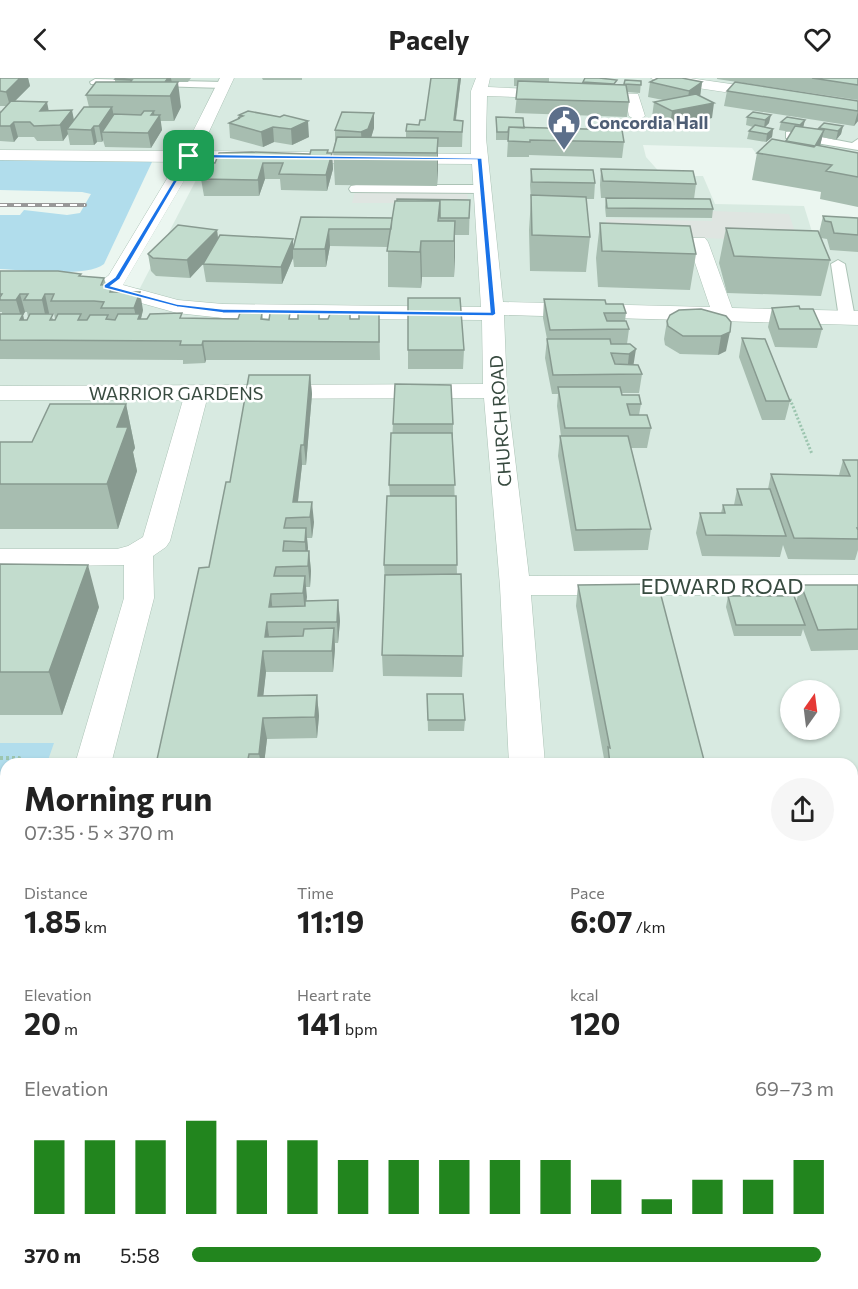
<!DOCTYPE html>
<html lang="en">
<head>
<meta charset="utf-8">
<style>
	body { margin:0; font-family:Commissioner,sans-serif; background:#f6f6f6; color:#222; height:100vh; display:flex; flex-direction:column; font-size:22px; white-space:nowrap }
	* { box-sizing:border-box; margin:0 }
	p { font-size:20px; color:#767676 }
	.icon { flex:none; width:33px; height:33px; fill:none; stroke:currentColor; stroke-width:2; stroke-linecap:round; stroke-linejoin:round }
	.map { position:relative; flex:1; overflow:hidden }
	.sheet { position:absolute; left:0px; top:680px; width:858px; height:532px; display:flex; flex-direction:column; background:#fff; border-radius:18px 18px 0 0; box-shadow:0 2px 4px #0004 }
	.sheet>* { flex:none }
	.needle { width:39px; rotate:14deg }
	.buttons { position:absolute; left:780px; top:602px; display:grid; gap:12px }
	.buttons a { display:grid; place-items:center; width:60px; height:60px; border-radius:50%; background:#fff; box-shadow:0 2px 4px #0004; font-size:30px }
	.pin { position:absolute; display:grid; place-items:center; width:51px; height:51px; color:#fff; margin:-26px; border-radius:12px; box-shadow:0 3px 9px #0006 }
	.round { display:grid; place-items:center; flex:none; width:63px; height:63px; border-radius:32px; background:#f6f6f6 }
	.summary { display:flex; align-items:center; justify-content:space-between; height:102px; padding:0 24px }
	h1 { font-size:33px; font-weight:700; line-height:45px }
	.metrics { display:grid; grid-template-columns:repeat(3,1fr); gap:9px; height:102px; padding:6px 24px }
	.metrics div { display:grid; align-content:center }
	.metrics b { font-size:30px; font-weight:700 }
	.metrics small { font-size:16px; font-weight:400 }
	.metrics p { font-size:16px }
	.chart { height:168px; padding:12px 24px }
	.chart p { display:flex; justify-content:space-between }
	.chart svg { width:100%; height:108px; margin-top:6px; stroke:#22851e; stroke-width:6 }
	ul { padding:0 24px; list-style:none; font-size:20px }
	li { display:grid; grid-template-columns:96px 72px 1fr; align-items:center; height:45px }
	li i { height:15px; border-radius:8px; background:#22851e }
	header { display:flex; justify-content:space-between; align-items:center; height:78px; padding:0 24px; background:#fff; font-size:27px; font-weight:700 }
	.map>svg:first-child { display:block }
</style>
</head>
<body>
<header><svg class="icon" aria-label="back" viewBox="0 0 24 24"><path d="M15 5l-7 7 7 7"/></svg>Pacely<svg class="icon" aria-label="heart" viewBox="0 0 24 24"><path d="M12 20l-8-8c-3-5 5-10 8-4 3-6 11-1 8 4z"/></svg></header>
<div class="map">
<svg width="858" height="1211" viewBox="0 0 858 1211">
	<rect width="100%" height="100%" fill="#ebf6f0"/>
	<path fill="#d8eae1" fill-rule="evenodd" d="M0,0H858V101L762,84L752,70L643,67L646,79L663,98H703L715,126L804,128L813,157L858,159V1211H0V209L140,210L208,79L0,76ZM790,612H830V651H790ZM6,686H852V1206H6Z"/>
	<path fill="#b1ddec" d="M0,81L148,83L152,84L104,186C86,200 24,192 0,191V137H20L24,132L67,137L80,135L91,116L82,114L0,112Z
		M0,665H54L47,685L6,686V811L0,830Z"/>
	<path fill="#dfe5e1" d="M355,113H467L468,125H352Z
		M712,133L789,136L798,163L606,157V141L712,143Z"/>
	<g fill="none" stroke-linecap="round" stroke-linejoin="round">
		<g stroke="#acc3b6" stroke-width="2">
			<path id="service" d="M95,1L223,4L228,7L223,10L91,6L90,4Z
				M790,53L852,65L858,61V72L786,60V54Z
				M356,107H481L488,111L481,115L351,114L349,111L351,108Z
				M838,182L845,186L855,240L847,245L839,240L831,186Z"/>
		</g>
		<g stroke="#acc3b6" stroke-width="1">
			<path id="minor" d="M220,0H234L200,73L471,76V13L476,0H490L488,9L638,16L645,38L637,43L629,38L626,23L487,18L486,60L503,224L710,229L688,164L691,160H705L708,164L732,230L858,233V247L504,237L507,313L529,498L858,497V517H531L545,686H509L500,508L484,320L207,321L170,463L166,469L153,478L154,520L111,686H75L124,520V487L0,489V471H117L128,468L143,459L183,322H0V308L483,306L482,242L223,240L177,235L105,215L78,210L0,208V196L78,198L103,202L109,197L177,84L0,82V72L183,73ZM195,84L472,86L481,229L223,226L178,222L123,207Z
				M651,0H689L858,24V34L658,4Z
				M852,772H858V804H852Z
				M6,973V1034L0,1037V975Z
				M541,1206H591L592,1211H540Z"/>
		</g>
		<path stroke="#9cc5af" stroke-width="3" stroke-dasharray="2 2" stroke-linecap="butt" d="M786,321H790L812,376"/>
		<path stroke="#9cc5af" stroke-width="4" stroke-dasharray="3 3" stroke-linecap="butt" d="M0,680H19L18,686
			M0,738L6,720
			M0,777H6"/>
		<use href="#service" fill="#fff" fill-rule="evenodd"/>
		<use href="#minor" fill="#fff" fill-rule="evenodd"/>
		<g stroke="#999" stroke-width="4">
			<path id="rail" d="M0,127H85"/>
		</g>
		<use href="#rail" stroke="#fff" stroke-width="2" stroke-dasharray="7" stroke-linecap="butt"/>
	</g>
	<path fill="#a7bdb0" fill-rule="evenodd" d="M0,0H28L30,8L15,23L49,33L74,42L89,29L86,17L115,4V1L116,0H191L188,4H172L181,29L174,43H160L162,52L151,70L105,69L103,62L102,64H97L94,67H70L68,56L63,63H37L34,59H18L14,64L0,63V32L1,34L6,28H0Z
		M262,0H302V2H263Z
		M431,0H461L456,42L463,43L462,69H438L437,108L335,107L333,74L335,65V52L374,35V50L371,59L406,60V53L419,47L425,42Z
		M514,0H549V5L583,6V4L624,7L625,2L641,3L640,15L627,14L629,24L627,39L515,35L518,8H514Z
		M717,0H858V22L717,1Z
		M650,4H702L700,18L712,40L670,48L652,39L654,24L663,22L648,19Z
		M727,13L858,23V43L854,48L724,28Z
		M248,33L309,59L292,67L274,64L263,69L230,60L229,45L238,41L239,37Z
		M753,34L769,45L765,49L773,51L772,59L766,64L747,61L749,53L753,49L746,47L747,39Z
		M496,39L524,50L624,64L622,80L529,77V79H507L508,62H496Z
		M805,42L803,49L818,51L819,50L843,48L841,56L836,62L822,59L820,68L858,75V129L820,121L821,114L752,102L757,75L786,64L791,54L779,52L781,44Z
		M332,75L333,91L327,113L281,112L280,101H265L259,118H204L201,101L215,85Z
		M531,91L595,105L594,121H586L590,159L586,194L530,193L529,152L531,121L530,107Z
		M601,91L696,106L694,121L713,131L712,140L606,139L605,129L606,120H618H601L600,107Z
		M470,122L469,157H455L454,199H422L421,210L388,209V169L330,168L326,189H294L293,180L282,206L206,204L203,186L204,184L190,200L156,198L151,193L148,176L217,152L218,161H293V168L301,139L392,140Z
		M823,138L858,140V174L830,172L827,161L821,160L830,182L821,218L727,215L719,185L726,150L819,155Z
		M600,145L696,176L690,212L598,209L596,180Z
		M0,193L104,200L106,206L113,214L143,232L141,241L183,240L238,241L262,235L263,241L269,242L290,235V241H298L319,235V241H359L379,235L380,282H206L205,285L183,286V282L0,281V236H2V234H0ZM25,234H27L28,239L27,242H24L23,237ZM49,235H54L55,241L54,242L49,236Z
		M408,220L464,272L463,291H408Z
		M544,221L606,226L626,235L625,243L629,251L627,266L633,287L642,296L639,315H621L622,317L641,326L639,337L651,350L647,370H631L651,451L648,472L574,473L558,378L560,358H561L557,328L558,316H552L545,280L547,261L543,240Z
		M772,230L800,231L822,251L817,270L775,269L768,249Z
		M726,238V273L718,277L680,276L665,267L664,261L667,243Z
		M742,260L790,323L785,342H762L739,279Z
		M310,297L312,316L306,387H302L298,424L314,444L312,460H307L308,473H309L311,493L310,509H306V523L338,522L340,543L338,565H335V571L333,594H266L263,618L317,617L319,638L317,660L267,661L264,686H156L209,489L230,404Z
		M126,326L135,370L133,374L137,393L118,451H0V364H32Z
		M393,346H453V366L457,496L463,578L462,599L383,598L382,577L385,507L384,487L390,418L389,407Z
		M843,382H858V472L855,482L788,481L783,467L780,479L702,478L696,455L700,435H721L723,427H734L737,411H768L771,396L839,397Z
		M0,486L99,529L62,637H0Z
		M578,507L705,686H605L576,528Z
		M801,507H858V572L811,573L803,551L801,558H734L726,529L728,518L796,524Z
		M427,616L465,642L464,653H428Z
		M852,864L858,871V908H852Z"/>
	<path fill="#889a90" d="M14,0H28L30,8L10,28L6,14Z
		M168,0H171L173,11L160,10Z
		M459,0H461L454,54V42Z
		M178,4L181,29L174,43L170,18Z
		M702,4L700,19L687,27L689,13Z
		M47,24L50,39L43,48L40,33Z
		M714,25L712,40L670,48L672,33Z
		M112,29L115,44L102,54L103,62L102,64L99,48Z
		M72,32L75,47L67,51L68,56L63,63L60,47Z
		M154,33L155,44L160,37L162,52L151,70L148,55L151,37Z
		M858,33V43L854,48Z
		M374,35V50L369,67L362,69L361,54Z
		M771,37L769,45L764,50L765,42Z
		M805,42L803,50L798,55L800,47Z
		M308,43L309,59L292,67L291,51Z
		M14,44L18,59L14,64L10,48Z
		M94,48L97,64L94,67L91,52Z
		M843,48L841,56L836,62L838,53Z
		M273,49L274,64L263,69L261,54Z
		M773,51L772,59L766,64L767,56Z
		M824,52L820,68H815Z
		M438,60V92L437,108V75Z
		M328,72L329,86L332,75L333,91L327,113L326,97Z
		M263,85L265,101L259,118L258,102Z
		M455,143V179L454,199V163Z
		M329,151L330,168L326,189L325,171Z
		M217,152L219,169L190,200L187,182Z
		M293,161V180L282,206L281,189Z
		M421,163L422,199L421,210L420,174Z
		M140,214L143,232L141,240L143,254L138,248L134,230Z
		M20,216L25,234L23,237L27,255L20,242L21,239L16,222Z
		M45,216L49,235L46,241L42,222Z
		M730,254L726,273L718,277L721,258Z
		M203,263L206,282L205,285L202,267Z
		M636,271L633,290L627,295L629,276Z
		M310,297L312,316L306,387L304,367Z
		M126,326L135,370L133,374L137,393L118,451L107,406L117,349Z
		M301,367L302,387L296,439L293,424Z
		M312,424L314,444L312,460L310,439Z
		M306,450L308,470L306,484L305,464Z
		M309,473L311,493L310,509L308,488Z
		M88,487L99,529L62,637L49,594Z
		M305,498L307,519L305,536L303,515Z
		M271,516L273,536L269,529Z
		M338,522L340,543L338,565L337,544Z
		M267,544L270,565L265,559Z
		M334,550L335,571L333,594L332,573Z
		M263,573L266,594L261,639L258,618Z
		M317,617L319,638L317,660L315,639Z
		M263,640L267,661L264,686H261L259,676Z
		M126,1206H141L140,1211H125Z"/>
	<path fill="#c2dccd" stroke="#889a90" stroke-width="1.5" d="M0,0H20L6,14L0,13Z
		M116,0H168L165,4H130L132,2L115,1Z
		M431,0H459L454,42L463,43L462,54L406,53L407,46L419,47L420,42H425Z
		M585,0H599L617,2L614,6L583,4Z
		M658,0H682L702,4L689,13L650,4Z
		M812,0H858V7Z
		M625,2L641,3V7L624,6Z
		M518,3L626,7L629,24L516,21Z
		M96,4H178L170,18L86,17Z
		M735,4L858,23V33L727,13Z
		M696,16L714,25L672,33L654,24Z
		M11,23L47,24L40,33L72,32L60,47L34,48L30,44H14L10,48H0V35Z
		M84,29H112L99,48H94L91,52L67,51Z
		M144,33H154L151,37H160L148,55L102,54L114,36L141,37Z
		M248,33L280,39L284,37L308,43L291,51L273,49L261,54L229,45L240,40H238L243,38L239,37Z
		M342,34L374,35L368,51L361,54L335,52Z
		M753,34L771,37L765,42L747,39Z
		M496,39L523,40L524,50L509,49L508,54H497Z
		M787,39L805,42L800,47L781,44Z
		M824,45L843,48L838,53L819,50Z
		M755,47L773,51L767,56L749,53Z
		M795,48L824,52L815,68L786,63Z
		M509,49L622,52L624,64L530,62V64L508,63Z
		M337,59L438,60L437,75L333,74Z
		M772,61L814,69L816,67L858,75V99L826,93L832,87L757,75Z
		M311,72H328L327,75H332L326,97L279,96L283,85H263L258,102L201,101L209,85H215L219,75L252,74L310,76Z
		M531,91L593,92L595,105L532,104Z
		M601,91L693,93L696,106L603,103Z
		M531,117L586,119L590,159L532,157Z
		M606,120L710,121L713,131L607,130Z
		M397,121L470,122L469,140H440V123H397Z
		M395,123H440L438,143H455L454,163H421L420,174L387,173Z
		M823,138L858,140V157L834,155L831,144L825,143Z
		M301,139L392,140L391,151H329L325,171H293Z
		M600,145L690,148L696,176L602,173Z
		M178,147L217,152L187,182L153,180L148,176Z
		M726,150L818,153L830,182L734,178Z
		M220,157L293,161L281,189L203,186Z
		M0,193H58L81,196L79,198L104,200L101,207L112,206L110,214H140L134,230H101L104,224L94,223H51L54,216H45L42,222H24L28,216H20L16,222H0V219L2,216H0Z
		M408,220H460L464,272H408Z
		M544,221L605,222L606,226H623L626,235H604L607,243H626L629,251L550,252Z
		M799,228L800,231H813L822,251H779L772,230Z
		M701,231L726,238L731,244L730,254L721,258H683L668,248L667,243L670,237L679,232Z
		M182,235L180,240L238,241L240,235H262L261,241L269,242L270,235H290L289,241H298V235H319V241H328L330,236L350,235V241H359V235H379V264L203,263L202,267H180L181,263L0,262V236H23L20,242H27L30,236H53L50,242H55L58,236H81L78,242H87L90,237H108L106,241L115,242L118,236H140L138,241H147L150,236Z
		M742,260L765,261L790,323H766Z
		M547,261H610L611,266H630L636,271L629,276L611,275L615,286L638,287L642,296L553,297Z
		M249,297H310L304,367H301L293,424H312L310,439L286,440L284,450H306L305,464L284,463L283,473H309L308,488L276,489L274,498H305L303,515L271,516L269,529L305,528V523L338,522L337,544H267L265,559L303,558L304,551L334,550L332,573H263L258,618L317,617L315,639L263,640L259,676H249L247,686H156L199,490L209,489L226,404H230Z
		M395,306L451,307L453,346H393Z
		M558,309H620L622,317H639L641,326H627L630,337H647L651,350H565Z
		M50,326H126L117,349H128L107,406H0V364H32Z
		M391,355H452L455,407H389Z
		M560,358H628L651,451L576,452Z
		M843,382H858V450H857L858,452V461L794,460L771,396L850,398Z
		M737,411H770L786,458L706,457L700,435H725L723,427H742Z
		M387,418H456L457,487H384Z
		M0,486L88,487L49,594H0Z
		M461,496L463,578L382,577L385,497Z
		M658,506L705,686H610L608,669L610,670L578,507Z
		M801,507H858V551L818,552Z
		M728,518H794L805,547H736Z
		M427,616H463L465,642H428Z
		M852,864H856L858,871V898H852Z
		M48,1206H126L125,1211H34V1207L47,1208Z"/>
	<path fill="#1a73e8" stroke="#fff" stroke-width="1.5" fill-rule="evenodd" d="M189,76L482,80L496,236L493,238L223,235L177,229L104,210V207L115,199ZM191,80L477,82L490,234L223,231L177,226L111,208L120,201Z"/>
	<defs>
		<g id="civic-pin" transform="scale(1.725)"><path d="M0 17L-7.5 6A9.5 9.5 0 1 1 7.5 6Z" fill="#5c6f8a" stroke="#fff"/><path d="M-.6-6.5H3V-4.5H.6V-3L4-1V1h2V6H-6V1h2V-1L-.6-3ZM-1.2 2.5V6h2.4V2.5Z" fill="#fff"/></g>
	</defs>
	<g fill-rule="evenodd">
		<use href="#civic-pin" x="564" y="44"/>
	</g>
	<g text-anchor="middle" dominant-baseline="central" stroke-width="5" stroke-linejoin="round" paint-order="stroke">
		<g font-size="18" font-weight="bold" fill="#4e5e75" stroke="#fff" text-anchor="start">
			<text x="587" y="44">Concordia Hall</text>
		</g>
		<g font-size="18" fill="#384b40" stroke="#fff">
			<text x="176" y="315">WARRIOR GARDENS</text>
			<text transform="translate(500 343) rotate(-94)">CHURCH ROAD</text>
		</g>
		<g font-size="22" fill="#384b40" stroke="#fff">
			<text x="722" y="507">EDWARD ROAD</text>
		</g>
	</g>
</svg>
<div class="buttons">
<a><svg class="needle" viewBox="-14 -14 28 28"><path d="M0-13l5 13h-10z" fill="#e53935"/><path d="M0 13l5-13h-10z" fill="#767676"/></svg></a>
</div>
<div class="pin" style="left:189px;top:78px;background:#1e9e55"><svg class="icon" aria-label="arrive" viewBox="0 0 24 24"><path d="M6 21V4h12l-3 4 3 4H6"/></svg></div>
<section class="sheet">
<div class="summary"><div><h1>Morning run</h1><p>07:35 · 5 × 370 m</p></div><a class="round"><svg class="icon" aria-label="share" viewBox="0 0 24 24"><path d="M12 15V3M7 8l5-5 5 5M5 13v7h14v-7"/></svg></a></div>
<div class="metrics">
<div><p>Distance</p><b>1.85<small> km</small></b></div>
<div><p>Time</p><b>11:19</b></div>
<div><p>Pace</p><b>6:07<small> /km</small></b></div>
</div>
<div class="metrics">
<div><p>Elevation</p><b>20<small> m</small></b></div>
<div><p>Heart rate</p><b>141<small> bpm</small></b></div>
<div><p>kcal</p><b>120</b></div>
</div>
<div class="chart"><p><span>Elevation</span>69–73 m</p>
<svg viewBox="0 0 160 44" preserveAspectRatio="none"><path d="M5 44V14M15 44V14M25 44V14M35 44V6M45 44V14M55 44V14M65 44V22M75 44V22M85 44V22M95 44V22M105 44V22M115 44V30M125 44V38M135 44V30M145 44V30M155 44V22"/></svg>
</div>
<ul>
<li><b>370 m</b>5:58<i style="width:98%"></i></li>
</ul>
</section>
</div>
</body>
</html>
